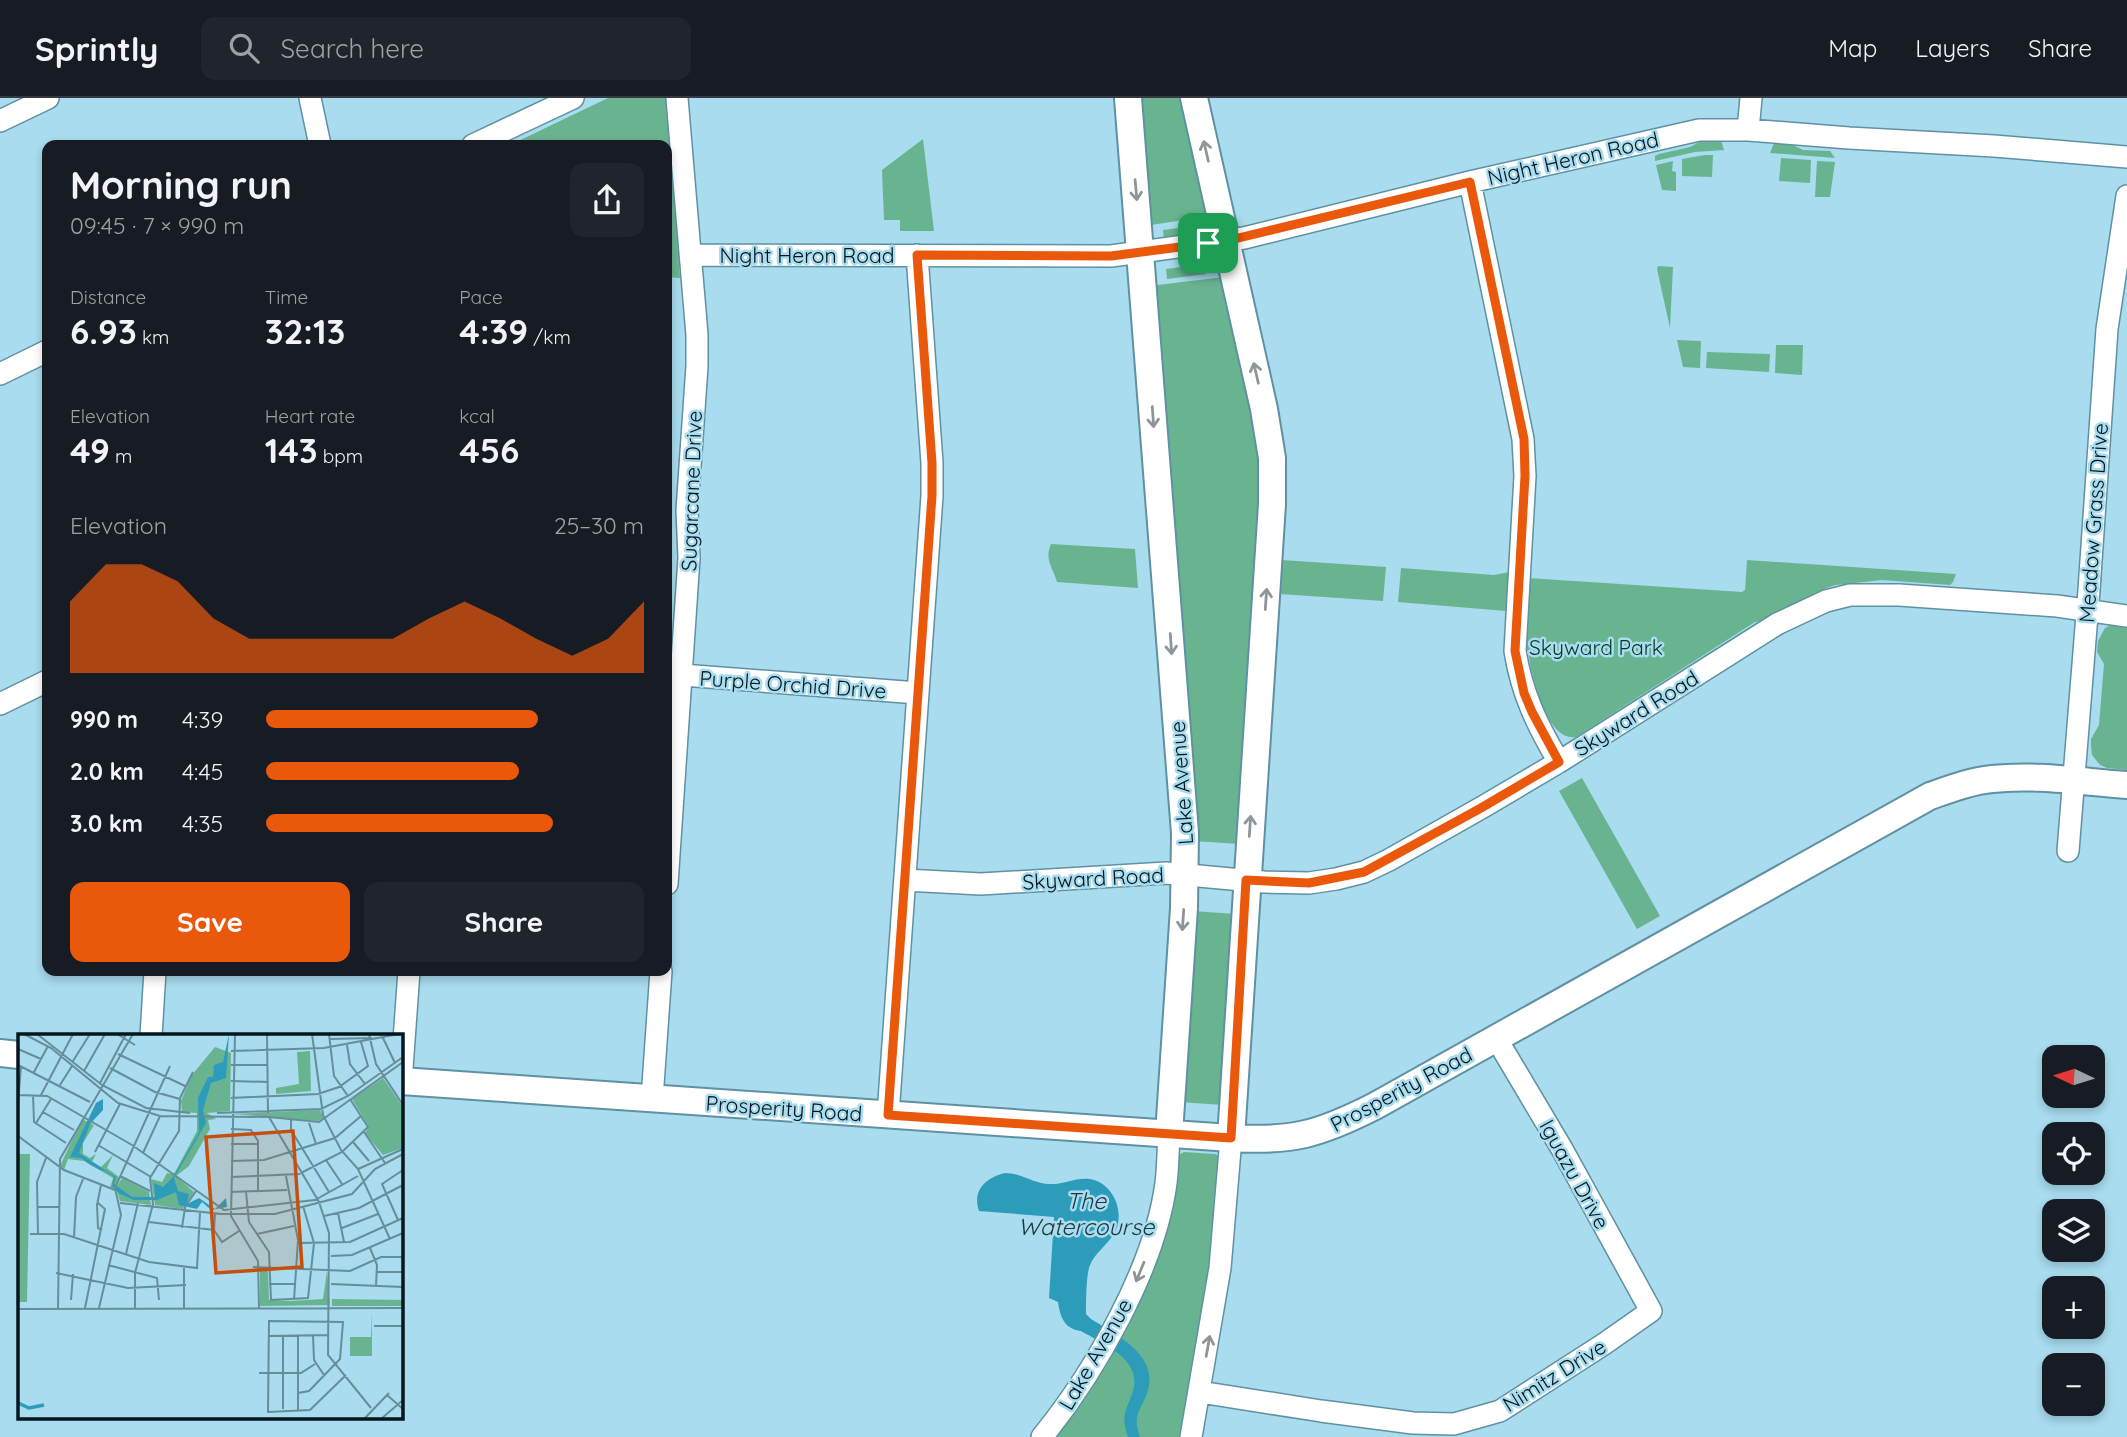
<!DOCTYPE html>
<html lang="en">
<head>
<meta charset="utf-8">
<style>
	body { margin:0; font-family:Quicksand,sans-serif; background:#20242c; color:#f1f3f6; height:100vh; display:flex; flex-direction:column; font-size:26px; white-space:nowrap }
	* { box-sizing:border-box; margin:0 }
	p { font-size:23px; color:#9ea1a6 }
	.icon { flex:none; width:38px; height:38px; fill:none; stroke:currentColor; stroke-width:2; stroke-linecap:round; stroke-linejoin:round }
	.map { position:relative; flex:1; overflow:hidden }
	.sheet { position:absolute; left:42px; top:42px; width:630px; height:836px; display:flex; flex-direction:column; background:#171b24; border-radius:14px; box-shadow:0 4px 10px #0003 }
	.sheet>* { flex:none }
	.needle { width:46px; rotate:274deg }
	.tools { position:absolute; left:2042px; top:947px; display:grid; gap:14px }
	.tools a { display:grid; place-items:center; width:63px; height:63px; border-radius:14px; background:#171b24; box-shadow:0 4px 10px #0003; font-size:35px }
	.pin { position:absolute; display:grid; place-items:center; width:60px; height:60px; color:#fff; margin:-30px; border-radius:14px; box-shadow:0 4px 10px #0006 }
	.round { display:grid; place-items:center; flex:none; width:74px; height:74px; border-radius:14px; background:#20242c }
	.summary { display:flex; align-items:center; justify-content:space-between; height:119px; padding:0 28px }
	h1 { font-size:38px; font-weight:700; line-height:52px }
	.figures { display:grid; grid-template-columns:repeat(3,1fr); gap:10px; height:119px; padding:7px 28px }
	.figures div { display:grid; align-content:center }
	.figures b { font-size:35px; font-weight:700 }
	.figures small { font-size:19px; font-weight:400 }
	.figures p { font-size:19px }
	.chart { height:196px; padding:14px 28px }
	.chart p { display:flex; justify-content:space-between }
	.chart svg { width:100%; height:126px; margin-top:7px; fill:#ea580c; opacity:.7 }
	.action { display:flex; gap:14px; margin-top:auto; padding:14px 28px }
	.action a { flex:1; height:80px; border-radius:14px; background:#ea580c; color:#fff; font-size:28px; font-weight:700; line-height:80px; text-align:center }
	.action a+a { background:#20242c; color:#f1f3f6 }
	ul { padding:0 28px; list-style:none; font-size:23px }
	li { display:grid; grid-template-columns:112px 84px 1fr; align-items:center; height:52px }
	li i { height:18px; border-radius:9px; background:#ea580c }
	header { display:flex; align-items:center; gap:42px; box-sizing:border-box; height:98px; padding:0 35px; background:#171b24; border-bottom:2px solid #363941 }
	header strong { font-size:33px }
	nav { display:flex; gap:38px; margin-inline-start:auto; font-size:24px }
	.search { width:490px; height:63px; background:#20242c; display:flex; align-items:center; gap:18px; box-sizing:border-box; padding:0 24px; border-radius:14px; color:#9ea1a6; font-size:26px }
	.map>svg:first-child { display:block }
</style>
</head>
<body>
<header>
<strong>Sprintly</strong>
<div class="search"><svg class="icon" aria-label="search" viewBox="0 0 24 24"><circle cx="10" cy="10" r="6"/><path d="M15 15l6 6"/></svg>Search here</div>
<nav><a>Map</a><a>Layers</a><a>Share</a></nav>
</header>
<div class="map">
<svg width="2127" height="1339" viewBox="0 0 2127 1339">
	<rect width="100%" height="100%" fill="#a8dcee"/>
	<path fill="#69b490" d="M608,0H670L669,8L667,12L680,180L667,179V47H510Z
		M1134,0H1186L1211,118L1144,128Z
		M923,41L934,133H900V122H884L882,72Z
		M1703,42H1721L1724,52L1695,54L1655,63V58L1659,56L1690,49Z
		M1774,45L1793,47L1803,52L1830,53L1835,60L1770,55Z
		M1705,57H1713L1712,79L1682,78V61Z
		M1781,60L1811,62L1810,85L1779,83Z
		M1673,63L1672,73L1676,74V93L1662,92L1656,67Z
		M1817,63L1835,64L1830,99H1815Z
		M1196,128L1199,138L1164,142L1163,132Z
		M1204,166L1206,176L1167,181L1166,171Z
		M1658,168L1673,169L1670,230L1657,171Z
		M1224,179L1258,336L1263,377L1240,746L1193,743L1149,188Z
		M1677,242L1701,243L1700,270L1683,269Z
		M1776,247H1803L1802,277L1775,275Z
		M1707,254L1770,256L1769,274L1706,270Z
		M1051,446L1135,451L1138,490L1057,484C1053,469 1044,462 1051,446Z
		M1282,462L1386,469L1383,503L1280,496Z
		M1747,462L1956,476L1953,484L1950,487L1882,482L1836,487L1826,490L1816,496L1790,508L1768,522L1755,524L1576,639C1551,644 1536,594 1532,574C1529,565 1530,556 1525,547L1528,480L1742,494L1745,492Z
		M1401,470L1494,477L1510,474L1506,513L1398,504Z
		M2113,526L2127,527V672L2107,670L2100,667L2092,657L2091,648V641L2099,627L2104,566L2097,554L2098,543L2105,530Z
		M1582,680L1660,818L1637,831L1559,693Z
		M1192,813L1236,816L1223,1007L1179,1004Z
		M1184,1054L1215,1056L1221,1059L1216,1149L1184,1339H1051L1155,1165L1171,1116L1177,1058Z"/>
	<path fill="#2d9cbb" d="M1005,1075C1022,1075 1035,1087 1052,1086C1064,1086 1077,1079 1090,1081C1114,1085 1127,1117 1113,1137C1106,1148 1095,1155 1090,1167C1086,1176 1086,1205 1086,1216L1091,1221C1118,1238 1162,1258 1146,1298C1138,1316 1133,1319 1140,1339H1128C1121,1318 1125,1315 1132,1296C1145,1262 1103,1246 1081,1233C1064,1231 1060,1218 1058,1204L1049,1200L1054,1119L979,1113C972,1093 985,1080 1005,1075Z"/>
	<g fill="none" stroke-linecap="round" stroke-linejoin="round">
		<g stroke="#5f91a2" stroke-width="24">
			<path id="minor" d="M310,0L320,47
				M0,23L48,0
				M1748,32L1751,0
				M473,47L573,0
				M1470,84L1523,341L1525,378L1515,553C1522,596 1537,627 1559,664
				M690,157L1111,158L1244,140L1470,84L1699,32H1748L1849,40L1994,48L2127,59
				M0,276L47,253
				M669,576L918,595
				M0,606L47,583
				M2068,753L2089,492L2107,231L2127,98
				M905,782L981,786L1166,775L1264,784L1309,785L1336,781L1364,774L1389,762L1481,710L1559,664L1777,526L1826,503L1850,497H1899L2057,508L2127,518
				M667,786L689,460L687,412L697,268V237L677,0
				M151,938L155,873
				M401,984L409,873
				M652,1001L661,873
				M888,1017L932,398V365L917,157
				M1200,1294L1321,1313L1413,1325L1454,1326L1500,1313L1604,1246L1651,1213L1562,1051L1496,940
				M1042,1339C1095,1274 1155,1169 1166,1085C1168,1069 1168,1052 1169,1036
				M1191,1339L1220,1170L1231,1040"/>
		</g>
		<g stroke="#5f91a2" stroke-width="30">
			<path id="tertiary" d="M1128,0L1185,735L1184,810L1169,1036
				M1194,0L1264,311L1272,360V406L1231,1040
				M0,955L19,957
				M401,983L1231,1040C1292,1044 1320,1036 1375,1008L1930,698C1950,691 1971,683 1992,681C2036,676 2083,684 2127,687"/>
		</g>
		<use href="#minor" stroke="#fff" stroke-width="21"/>
		<use href="#tertiary" stroke="#fff" stroke-width="26"/>
	</g>
	<defs><path id="oneway-shaft" d="M-6 0H5M1.5-3L5.5 0L1.5 3" fill="none" stroke-width="1.6" stroke-linecap="round" stroke-linejoin="round" transform="scale(1.75)"/></defs>
	<g stroke="#8e9699">
		<use href="#oneway-shaft" transform="translate(1206 53) rotate(-103)"/>
		<use href="#oneway-shaft" transform="translate(1136 92) rotate(85)"/>
		<use href="#oneway-shaft" transform="translate(1256 275) rotate(-103)"/>
		<use href="#oneway-shaft" transform="translate(1153 319) rotate(86)"/>
		<use href="#oneway-shaft" transform="translate(1266 501) rotate(-86)"/>
		<use href="#oneway-shaft" transform="translate(1171 546) rotate(86)"/>
		<use href="#oneway-shaft" transform="translate(1250 728) rotate(-86)"/>
		<use href="#oneway-shaft" transform="translate(1183 822) rotate(94)"/>
		<use href="#oneway-shaft" transform="translate(1140 1174) rotate(112)"/>
		<use href="#oneway-shaft" transform="translate(1208 1248) rotate(-80)"/>
	</g>
	<g fill="none" stroke-linecap="round" stroke-linejoin="round">
		<g stroke="#fff" stroke-width="14">
			<path id="route" d="M1470,84L1524,341L1525,378L1515,553L1524,595L1532,614L1559,664L1481,710L1364,774L1309,785L1246,782L1231,1040L888,1017L932,398V365L917,157L1111,158L1226,143Z"/>
		</g>
		<use href="#route" stroke="#ea580c" stroke-width="9"/>
	</g>
	<g text-anchor="middle" dominant-baseline="central" stroke-width="5" stroke-linejoin="round" paint-order="stroke">
		<g font-size="21" fill="#03161d" stroke="#a8dcee">
			<text transform="translate(1573 60) rotate(-13)">Night Heron Road</text>
			<text x="807" y="157">Night Heron Road</text>
			<text transform="translate(691 393) rotate(-88)">Sugarcane Drive</text>
			<text transform="translate(2093 425) rotate(-86)">Meadow Grass Drive</text>
			<text transform="translate(793 586) rotate(4)">Purple Orchid Drive</text>
			<text transform="translate(1636 615) rotate(-32)">Skyward Road</text>
			<text transform="translate(1181 685) rotate(-94)">Lake Avenue</text>
			<text transform="translate(1093 780) rotate(-3)">Skyward Road</text>
			<text transform="translate(1401 991) rotate(-28)">Prosperity Road</text>
			<text transform="translate(784 1010) rotate(4)">Prosperity Road</text>
			<text transform="translate(1575 1076) rotate(61)">Iguazu Drive</text>
			<text transform="translate(1095 1256) rotate(-60)">Lake Avenue</text>
			<text transform="translate(1554 1277) rotate(-32)">Nimitz Drive</text>
		</g>
		<g font-size="21" fill="#033924" stroke="#a8dcee">
			<text x="1596" y="549">Skyward Park</text>
		</g>
		<g font-size="23" font-style="italic" fill="#1d353d" stroke="#a8dcee">
			<text x="1086" y="1102">The<tspan x="1086" dy="26">Watercourse</tspan></text>
		</g>
	</g>
	<g transform="translate(18 936)">
		<rect width="385" height="385" fill="#a8dcee"/>
		<path d="M197,13L213,19L212,77L189,79L198,85L190,86L192,95L171,132L158,142L176,158L165,175L137,171L133,145L144,148L149,139L156,140L179,97V79L164,78L163,67L173,42ZM292,17L293,57L258,60V54L281,50L279,18ZM365,44L385,73V114L365,121L347,99L351,93L334,65ZM302,76L306,84L300,87L215,80ZM64,85L76,91L65,109V120L72,124L78,120L74,128L83,133L95,121L89,134L101,143L97,154H92L95,144L66,127L50,125L46,136L42,132ZM0,120H12L9,268H0ZM104,144L131,158L133,171L102,167L98,154ZM242,234L250,235L251,266L273,267L305,265L309,237L312,271L242,272ZM314,265L385,266V272H314ZM354,278V322H332V303H353Z" fill="#69b490"/>
		<path d="M211,0L208,44L193,49L185,76L188,89L156,144L160,157L171,160L169,170L181,164L197,175L208,164L209,173L193,176L184,168L179,175L161,171L158,158L139,166H116L102,160L94,152L96,143L87,137L82,136L73,131L63,124L52,123L78,69L85,65V76L72,90L61,119L98,143L96,150L114,163H137L136,149L145,153L155,143L181,98L180,64L190,43H195L196,31L205,28Z" fill="#2d9cbb"/>
		<path fill="none" stroke="#2d9cbb" stroke-width="3.5" d="M0,369L11,374L26,371"/>
		<path fill="none" stroke="#668d9a" stroke-width="2" d="M6,0L33,14L100,69L142,82L251,83L301,88L385,28M19,0L84,51L128,74L172,79M99,0L117,11M217,0L213,182L240,227L241,274M249,0L250,79M294,0L305,81L323,116L340,135L372,205M311,0L316,42L330,62M351,0L358,30L385,71M365,4L377,29M312,5L354,4M329,11L332,30L347,50M0,15L23,25M213,17L306,14L381,0M100,20L167,52M55,27L72,0M0,31L72,68M213,31H249M92,34L137,58L162,65M66,37L87,0M16,38L30,12M213,47L250,48M82,49L108,0M42,51L54,32M0,61L29,62L114,111L206,176L297,166L340,142M15,61L16,88L48,109M23,61L55,0M213,64L300,60L321,53L350,32L343,8M0,70L3,32M25,78L56,96M199,79L303,75L330,62L385,23M251,83L301,168L311,199L310,321L353,374M273,86V96L311,158M18,89L33,65M291,89L298,110M213,95L233,96L240,107V158M346,98L367,129M0,102L46,136L97,156M335,108L351,127M213,110H240M80,111L133,143M77,118L102,70M125,119L142,82M308,126L324,150M213,127L246,126L317,104L343,82M340,135L385,115M102,142L132,157M268,142L280,206L276,266M213,143L281,140L324,118L350,93L332,65M83,151L79,171L80,194L84,196M213,158L269,156M228,158L231,188L251,218L253,266L290,264L296,209L285,172M102,169L203,180H257L334,160L357,135L385,120M20,173H42M320,179L326,208M197,180L196,196L204,208L221,197M306,182L341,174L385,151M380,186L364,150L385,136M131,188L196,196M164,194L167,173L178,157M324,194L360,180M12,200H46L131,228L179,234L182,178M20,200L19,148L28,124M239,200L276,192M56,204L58,163L65,145M280,209L332,208L385,184M352,214L359,231L358,252M108,220L120,169M313,222L334,221L385,199M90,231L139,244L141,266M235,233L332,237L363,223H385M359,238H385M38,239L110,254L168,251M251,250H278M313,250L385,253M53,266L55,240M67,274L87,175L79,168M81,274L103,181L97,154L152,32M117,274V239L135,170L132,144L161,97L162,64L175,38M166,274V234M0,275L385,274M40,275L42,125L115,0M356,292H385M280,301V377M295,301L296,326L306,341M250,302L310,301M265,302V375M241,339H283L297,330M280,359L291,357L322,325L325,288L251,287L250,378L292,376L328,341M369,361L385,375M346,385L371,359M363,385L385,366"/>
		<path fill="#c64f0f" fill-opacity="0.15" stroke="#c64f0f" stroke-width="3.5" d="M275,97L284,233L198,239L188,103Z"/>
		<rect width="385" height="385" fill="none" stroke="#03161d" stroke-width="3.5"/>
	</g>
</svg>
<div class="tools">
<a><svg class="needle" viewBox="-14 -14 28 28"><path d="M0-13l5 13h-10z" fill="#e53935"/><path d="M0 13l5-13h-10z" fill="#9ea1a6"/></svg></a>
<a><svg class="icon" aria-label="locate" viewBox="0 0 24 24"><circle cx="12" cy="12" r="6"/><path d="M12 2v4M12 18v4M2 12h4M18 12h4"/></svg></a>
<a><svg class="icon" aria-label="layers" viewBox="0 0 24 24"><path d="M12 4l9 5-9 5-9-5zM3 14l9 5 9-5"/></svg></a>
<a>+</a>
<a>−</a>
</div>
<div class="pin" style="left:1208px;top:145px;background:#1e9e55"><svg class="icon" aria-label="arrive" viewBox="0 0 24 24"><path d="M6 21V4h12l-3 4 3 4H6"/></svg></div>
<section class="sheet">
<div class="summary"><div><h1>Morning run</h1><p>09:45 · 7 × 990 m</p></div><a class="round"><svg class="icon" aria-label="share" viewBox="0 0 24 24"><path d="M12 15V3M7 8l5-5 5 5M5 13v7h14v-7"/></svg></a></div>
<div class="figures">
<div><p>Distance</p><b>6.93<small> km</small></b></div>
<div><p>Time</p><b>32:13</b></div>
<div><p>Pace</p><b>4:39<small> /km</small></b></div>
</div>
<div class="figures">
<div><p>Elevation</p><b>49<small> m</small></b></div>
<div><p>Heart rate</p><b>143<small> bpm</small></b></div>
<div><p>kcal</p><b>456</b></div>
</div>
<div class="chart"><p><span>Elevation</span>25–30 m</p>
<svg viewBox="0 0 160 44" preserveAspectRatio="none"><path d="M0 44V19L10 6L20 6L30 12L40 25L50 32L60 32L70 32L80 32L90 32L100 25L110 19L120 25L130 32L140 38L150 32L160 19V44z"/></svg>
</div>
<ul>
<li><b>990 m</b>4:39<i style="width:72%"></i></li>
<li><b>2.0 km</b>4:45<i style="width:67%"></i></li>
<li><b>3.0 km</b>4:35<i style="width:76%"></i></li>
</ul>
<div class="action"><a>Save</a><a>Share</a></div>
</section>
</div>
</body>
</html>
